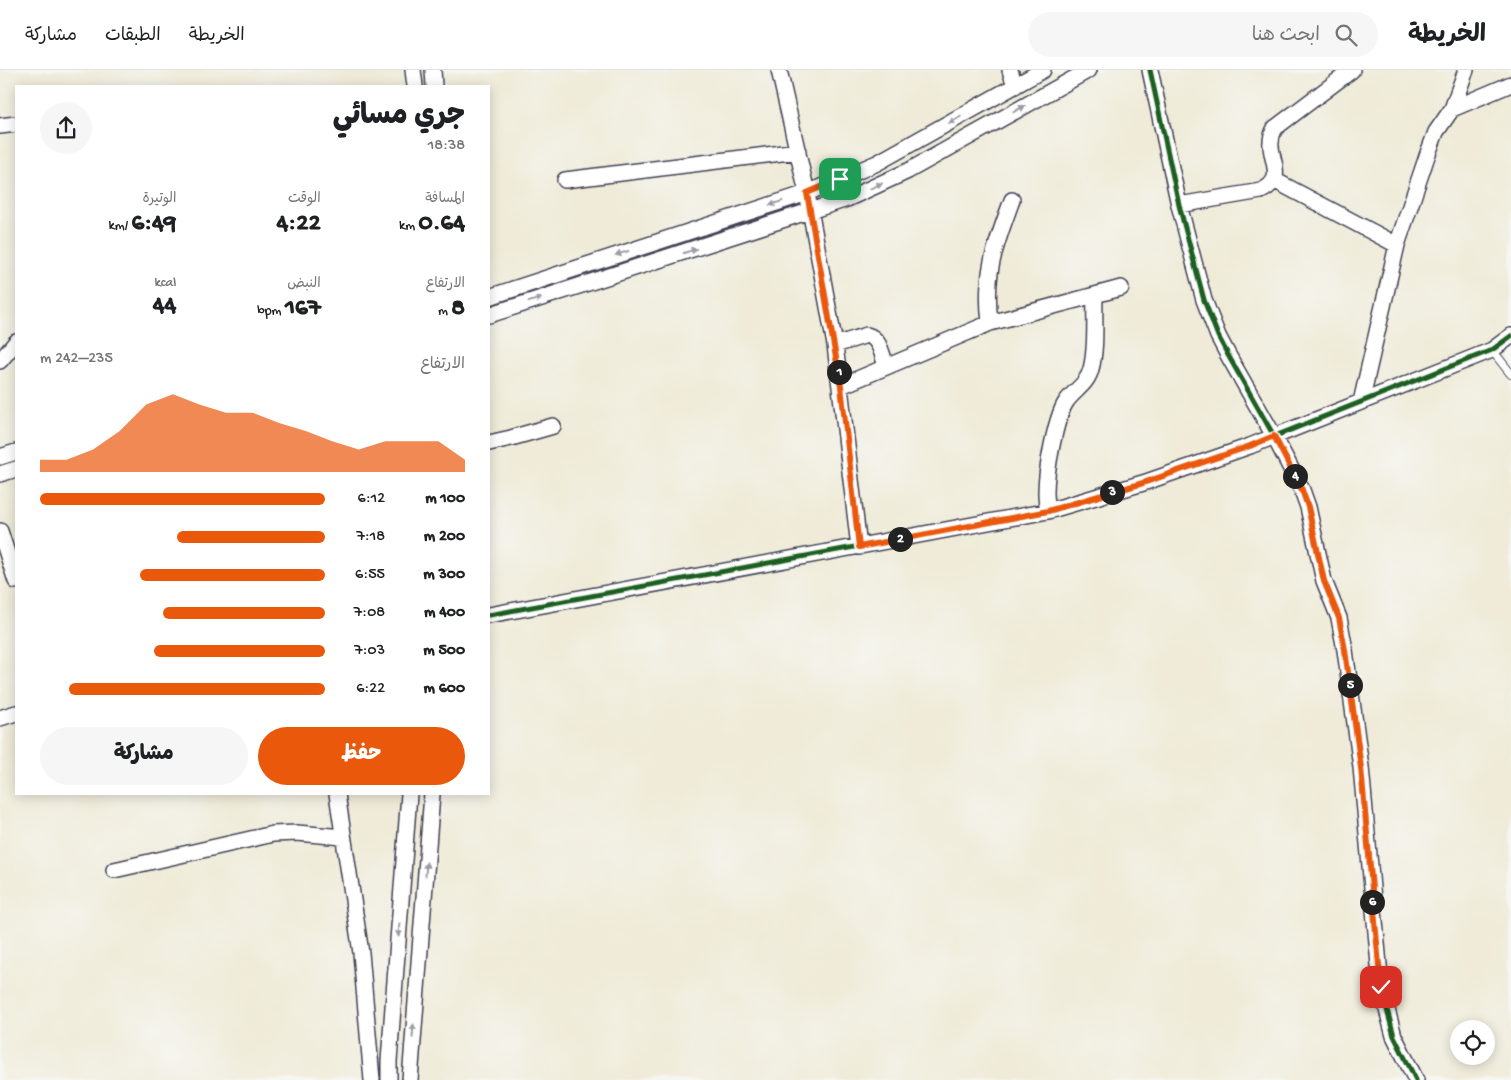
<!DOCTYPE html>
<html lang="ar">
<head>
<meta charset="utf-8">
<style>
	body { margin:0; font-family:"Gochi Hand","Playpen Sans Arabic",sans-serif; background:#f6f6f6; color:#202124; direction:rtl; height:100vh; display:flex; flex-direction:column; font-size:19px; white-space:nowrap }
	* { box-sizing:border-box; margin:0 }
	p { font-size:16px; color:#757577 }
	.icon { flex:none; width:28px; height:28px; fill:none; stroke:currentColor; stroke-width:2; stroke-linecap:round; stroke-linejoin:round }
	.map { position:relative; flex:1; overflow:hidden; direction:ltr }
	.side { position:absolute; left:15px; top:15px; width:475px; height:710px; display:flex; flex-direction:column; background:#fff; border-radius:0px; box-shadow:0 2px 12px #0003; direction:rtl }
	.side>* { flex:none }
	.tools { position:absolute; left:1450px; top:950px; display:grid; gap:10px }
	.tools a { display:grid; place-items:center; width:45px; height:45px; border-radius:50%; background:#fff; box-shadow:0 2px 12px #0003; font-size:25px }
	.pin { position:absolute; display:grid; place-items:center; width:42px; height:42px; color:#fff; margin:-21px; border-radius:10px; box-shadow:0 2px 8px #0006 }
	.km { position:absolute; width:25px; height:25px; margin:-12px; border-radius:50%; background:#222; color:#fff; font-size:14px; line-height:25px; text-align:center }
	.round { display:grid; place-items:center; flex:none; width:52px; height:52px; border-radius:26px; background:#f6f6f6 }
	.headline { display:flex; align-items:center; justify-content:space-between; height:85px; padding:0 25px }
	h1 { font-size:28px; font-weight:800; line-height:38px }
	.metrics { display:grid; grid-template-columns:repeat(3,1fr); gap:8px; height:85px; padding:5px 25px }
	.metrics div { display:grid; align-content:center }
	.metrics b { font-size:25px; font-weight:800 }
	.metrics small { font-size:14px; font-weight:400 }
	.metrics p { font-size:14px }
	.chart { height:140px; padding:10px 25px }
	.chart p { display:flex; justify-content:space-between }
	.chart svg { width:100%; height:90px; margin-top:5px; fill:#ea580c; opacity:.7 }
	.button { display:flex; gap:10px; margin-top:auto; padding:10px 25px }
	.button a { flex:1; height:58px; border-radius:30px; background:#ea580c; color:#fff; font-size:20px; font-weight:800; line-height:58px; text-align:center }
	.button a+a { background:#f6f6f6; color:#202124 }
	ul { padding:0 25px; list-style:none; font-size:16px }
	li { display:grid; grid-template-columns:80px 60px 1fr; align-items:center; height:38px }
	li i { height:12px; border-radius:6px; background:#ea580c }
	header { display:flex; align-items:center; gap:30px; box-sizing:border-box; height:70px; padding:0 25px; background:#fff; border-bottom:1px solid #e0e0e0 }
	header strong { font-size:24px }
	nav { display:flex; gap:28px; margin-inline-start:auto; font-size:18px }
	.search { width:350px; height:45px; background:#f6f6f6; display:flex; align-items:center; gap:12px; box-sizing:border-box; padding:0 18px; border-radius:28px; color:#757577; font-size:19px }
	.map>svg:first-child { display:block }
</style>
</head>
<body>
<header>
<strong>الخريطة</strong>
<div class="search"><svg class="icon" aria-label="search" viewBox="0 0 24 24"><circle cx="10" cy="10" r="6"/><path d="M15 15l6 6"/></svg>ابحث هنا</div>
<nav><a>الخريطة</a><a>الطبقات</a><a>مشاركة</a></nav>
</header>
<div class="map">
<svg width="1511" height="1010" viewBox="0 0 1511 1010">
	<rect width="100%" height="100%" fill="#f6f6f2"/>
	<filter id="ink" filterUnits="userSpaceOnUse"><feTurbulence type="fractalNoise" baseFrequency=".02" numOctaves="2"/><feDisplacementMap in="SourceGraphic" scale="10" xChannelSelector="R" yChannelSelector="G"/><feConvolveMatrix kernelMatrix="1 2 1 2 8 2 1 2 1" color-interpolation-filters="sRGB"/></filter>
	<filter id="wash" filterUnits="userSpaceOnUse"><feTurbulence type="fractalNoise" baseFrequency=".0096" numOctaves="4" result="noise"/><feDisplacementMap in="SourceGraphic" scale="20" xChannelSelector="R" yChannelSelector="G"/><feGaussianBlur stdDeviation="1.12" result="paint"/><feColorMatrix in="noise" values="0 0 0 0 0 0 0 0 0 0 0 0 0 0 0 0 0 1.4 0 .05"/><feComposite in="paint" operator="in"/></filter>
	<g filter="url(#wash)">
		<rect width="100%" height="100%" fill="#efebd8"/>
	</g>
	<g filter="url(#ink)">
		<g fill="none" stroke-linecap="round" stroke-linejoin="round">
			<g stroke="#414053" stroke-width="10">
				<path id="service" d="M1492,280L1511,304"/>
			</g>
			<g stroke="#414053" stroke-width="18">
				<path id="minor" d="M413,0L415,16
					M433,0L434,16
					M779,0L807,123L835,275L859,477
					M1010,0L1015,16
					M1150,0L1179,135L1204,230L1218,266L1228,285L1274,366L1302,420L1308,437L1324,511L1339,548L1345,580L1361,697L1381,917L1394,966L1416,1010
					M1452,39L1511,14
					M0,56L16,54
					M565,110L798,81
					M1274,110L1397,175
					M1179,135L1261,121C1293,106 1260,84 1275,58L1352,0
					M489,227L807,123L877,93L1043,0
					M489,245L847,129L908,101L1089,0
					M990,253C984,202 995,177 1012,130
					M835,275L867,265C880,268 882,285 886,296
					M0,291L16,272
					M841,316L990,253L1121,218
					M1361,332L1397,175L1427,86L1436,62L1452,39L1466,0
					M489,373L511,368L553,356
					M0,387L16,382
					M0,404L16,399
					M1048,441C1047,435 1046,429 1046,422C1046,402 1055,349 1066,332C1074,320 1087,315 1091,299C1097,277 1094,250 1095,226
					M0,461L16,511
					M489,545L1048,441L1143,413L1250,376L1492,280L1511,266
					M0,648L16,643
					M337,724L361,883L372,1010
					M114,800L273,764L297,763L343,767
					M389,1010V991L409,724
					M410,1010L432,724"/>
			</g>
			<use href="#service" stroke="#fff" stroke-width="8"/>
			<use href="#minor" stroke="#fff" stroke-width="15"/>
			<g stroke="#f6f6f2" stroke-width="8">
				<path id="cycleway" d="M1150,0L1179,135L1204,230L1218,266L1228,285L1274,366L1302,420L1308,437L1324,511L1339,548L1345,580L1361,697L1381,917L1394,966L1416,1010
					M489,545L1048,441L1143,413L1250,376L1492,280L1511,266"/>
			</g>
			<use href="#cycleway" stroke="#1b5e20" stroke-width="5"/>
		</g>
		<defs><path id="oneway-solid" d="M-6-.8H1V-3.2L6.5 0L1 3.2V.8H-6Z" transform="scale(1.25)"/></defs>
		<g fill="#9c9ca7">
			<use href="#oneway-solid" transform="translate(1019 39) rotate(-29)"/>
			<use href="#oneway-solid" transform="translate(955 50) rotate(150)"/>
			<use href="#oneway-solid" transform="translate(876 116) rotate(-24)"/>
			<use href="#oneway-solid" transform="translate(776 133) rotate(162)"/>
			<use href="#oneway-solid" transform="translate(690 181) rotate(-18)"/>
			<use href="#oneway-solid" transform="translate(622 183) rotate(162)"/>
			<use href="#oneway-solid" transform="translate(535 230) rotate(-18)"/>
			<use href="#oneway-solid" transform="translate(426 799) rotate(-86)"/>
			<use href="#oneway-solid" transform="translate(399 860) rotate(94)"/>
			<use href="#oneway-solid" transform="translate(413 961) rotate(-86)"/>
		</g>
	</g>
	<g fill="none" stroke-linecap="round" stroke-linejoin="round" filter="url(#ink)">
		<g stroke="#fff" stroke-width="10">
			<path id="route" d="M840,109L807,123L841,316L859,477L1048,441L1143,413L1250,376L1274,366L1302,420L1308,437L1324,511L1339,548L1345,580L1361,698L1381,917"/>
		</g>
		<use href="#route" stroke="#ea580c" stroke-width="6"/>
	</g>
</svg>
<div class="tools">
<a><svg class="icon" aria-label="locate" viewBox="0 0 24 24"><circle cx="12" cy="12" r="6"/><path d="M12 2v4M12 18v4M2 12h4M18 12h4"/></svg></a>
</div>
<div class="pin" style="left:840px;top:109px;background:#1e9e55"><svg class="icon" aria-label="arrive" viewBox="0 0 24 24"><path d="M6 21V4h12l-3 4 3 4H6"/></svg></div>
<div class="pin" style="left:1381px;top:917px;background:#d93025"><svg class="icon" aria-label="check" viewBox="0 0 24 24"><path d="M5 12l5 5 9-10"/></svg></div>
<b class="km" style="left:839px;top:302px">1</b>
<b class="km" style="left:900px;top:469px">2</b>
<b class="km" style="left:1112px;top:422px">3</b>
<b class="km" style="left:1295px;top:406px">4</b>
<b class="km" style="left:1350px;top:615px">5</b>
<b class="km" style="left:1372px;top:832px">6</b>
<section class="side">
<div class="headline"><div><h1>جري مسائي</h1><p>18:38</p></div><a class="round"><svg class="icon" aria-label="share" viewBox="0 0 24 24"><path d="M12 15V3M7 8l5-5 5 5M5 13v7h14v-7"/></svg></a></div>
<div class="metrics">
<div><p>المسافة</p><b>0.64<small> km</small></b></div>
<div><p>الوقت</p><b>4:22</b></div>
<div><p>الوتيرة</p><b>6:49<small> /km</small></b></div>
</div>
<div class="metrics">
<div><p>الارتفاع</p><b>8<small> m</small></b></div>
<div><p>النبض</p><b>167<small> bpm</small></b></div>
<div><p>kcal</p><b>44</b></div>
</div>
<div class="chart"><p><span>الارتفاع</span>235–242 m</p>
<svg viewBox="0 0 160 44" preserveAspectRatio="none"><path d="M0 44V38L10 38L20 33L30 24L40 11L50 6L60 11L70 15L80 15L90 20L100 24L110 29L120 33L130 29L140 29L150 29L160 38V44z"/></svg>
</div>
<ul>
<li><b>100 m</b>6:12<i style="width:100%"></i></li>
<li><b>200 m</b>7:18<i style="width:52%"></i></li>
<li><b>300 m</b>6:55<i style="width:65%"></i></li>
<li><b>400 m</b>7:08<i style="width:57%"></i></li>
<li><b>500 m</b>7:03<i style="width:60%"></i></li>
<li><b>600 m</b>6:22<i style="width:90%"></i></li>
</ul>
<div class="button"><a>حفظ</a><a>مشاركة</a></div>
</section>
</div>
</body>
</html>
